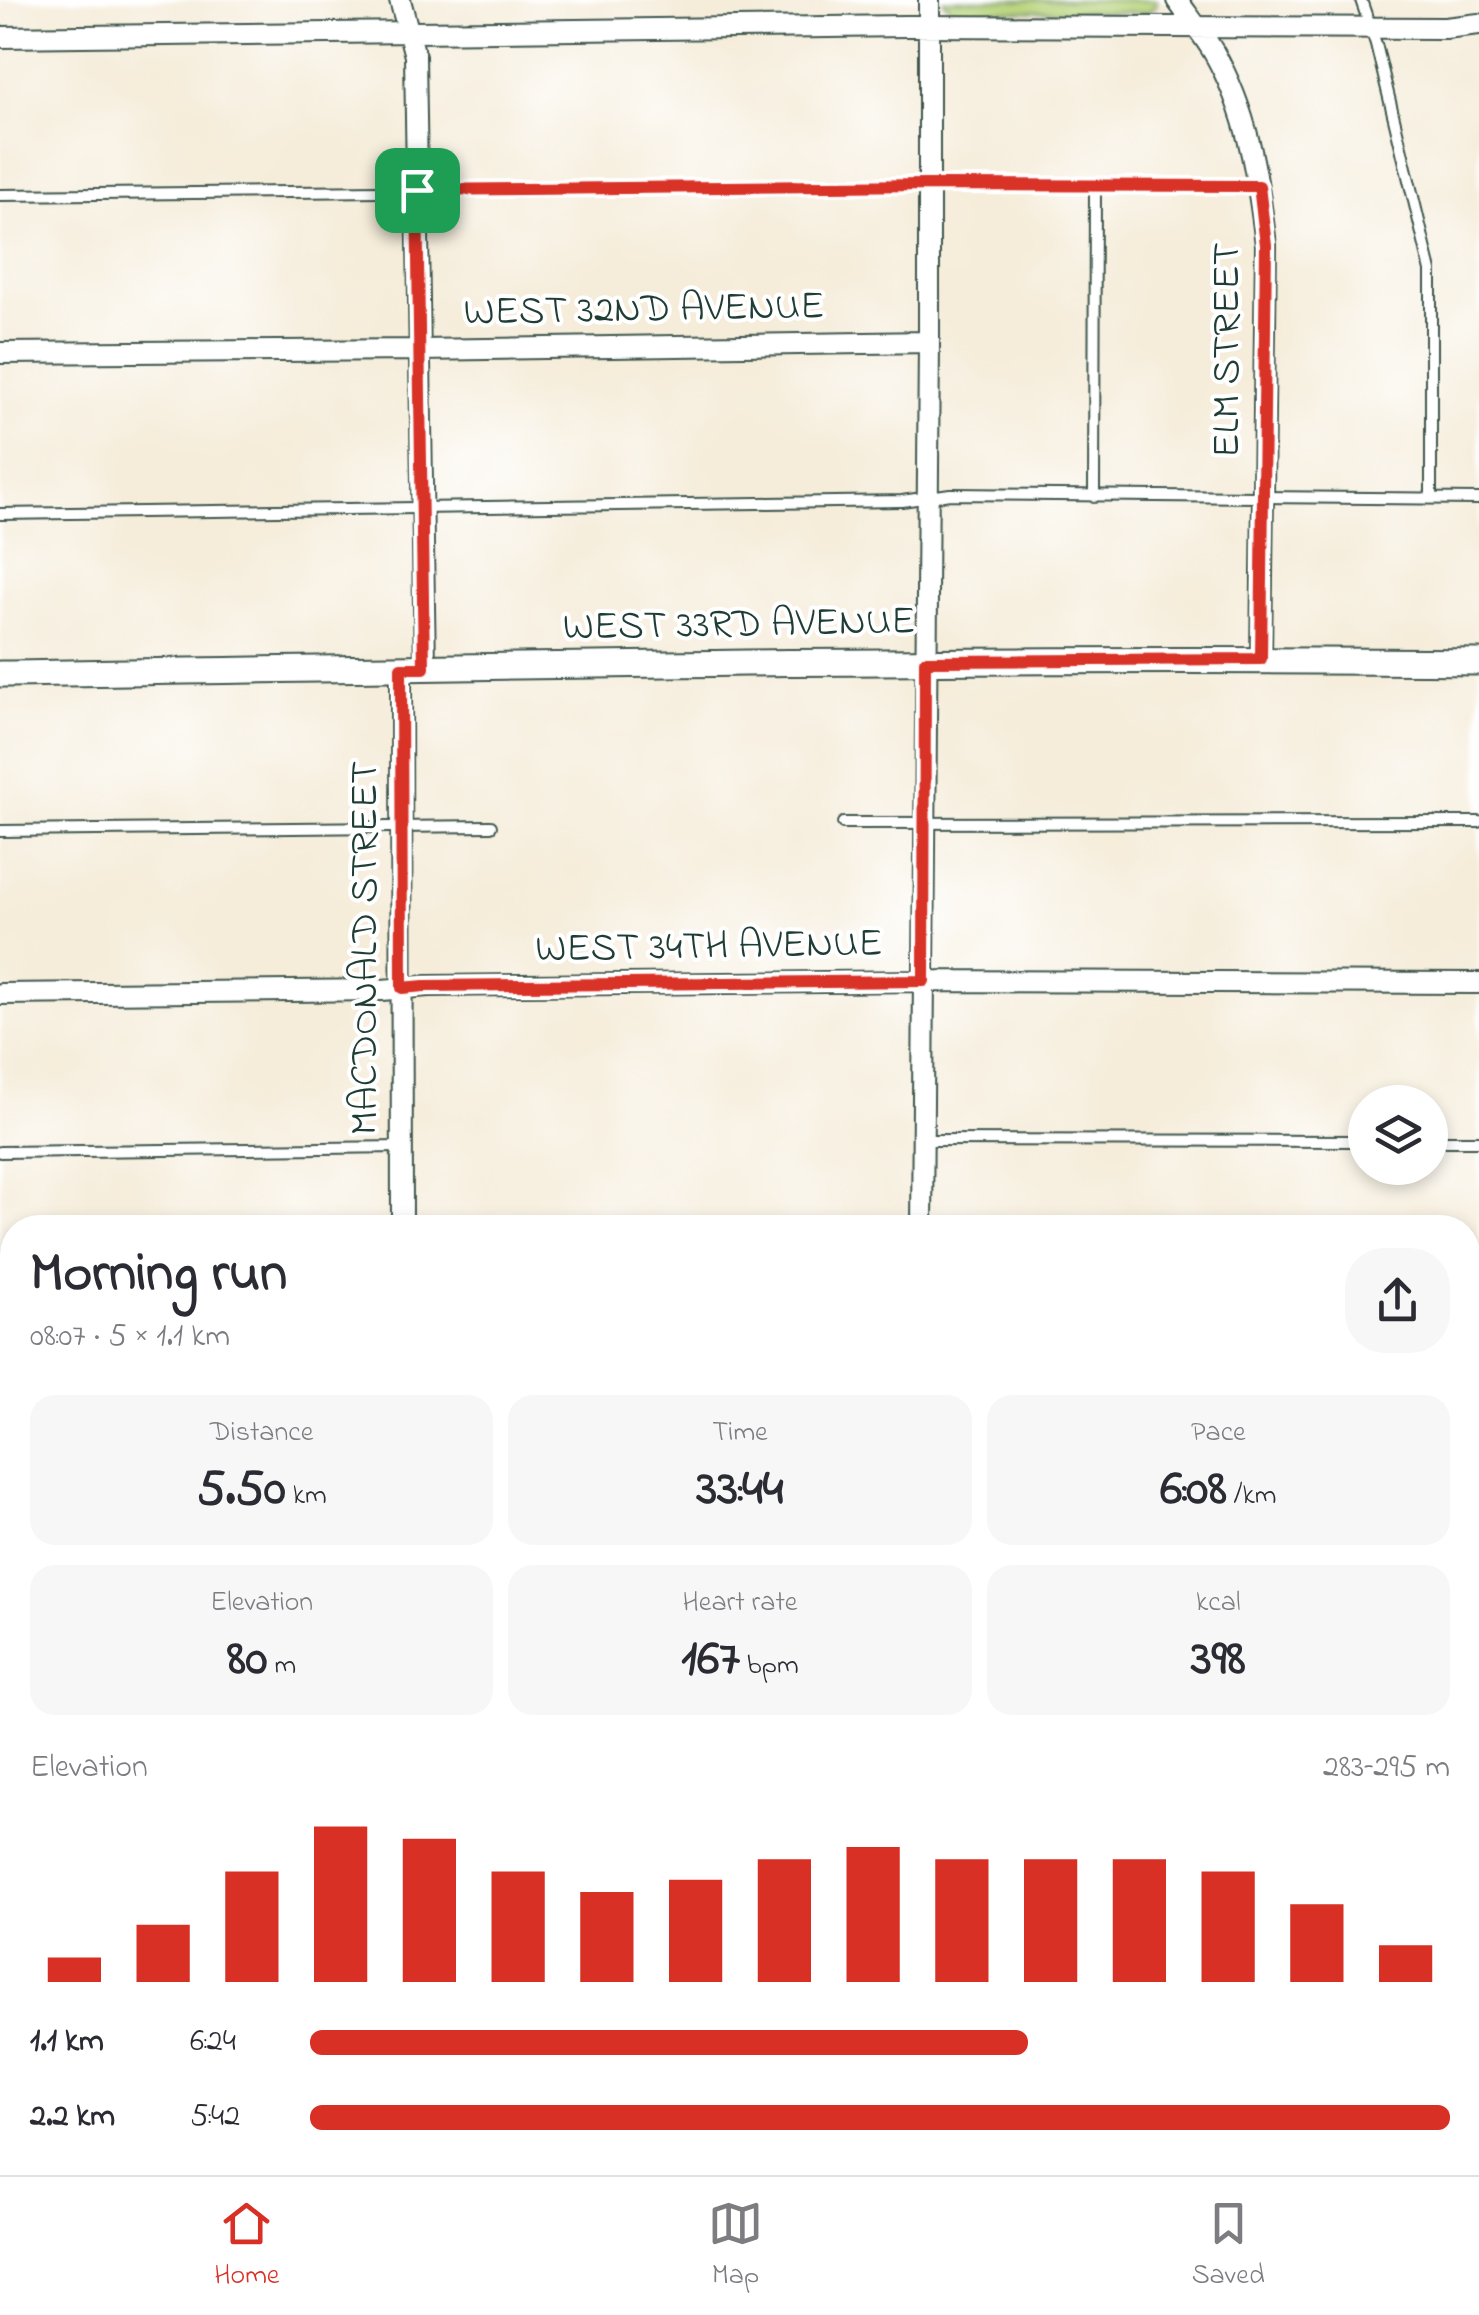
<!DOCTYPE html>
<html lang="en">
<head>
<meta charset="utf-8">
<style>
	body { margin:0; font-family:"Indie Flower",sans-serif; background:#f7f7f7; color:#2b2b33; height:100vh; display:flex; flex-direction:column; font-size:38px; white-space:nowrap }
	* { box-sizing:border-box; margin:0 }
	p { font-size:32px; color:#7c7c81 }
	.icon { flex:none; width:55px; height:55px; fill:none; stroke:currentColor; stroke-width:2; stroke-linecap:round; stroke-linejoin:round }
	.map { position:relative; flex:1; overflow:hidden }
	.side { position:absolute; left:0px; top:1215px; width:1480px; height:960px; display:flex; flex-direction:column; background:#fff; border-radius:40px 40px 0 0; box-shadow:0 5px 15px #0003 }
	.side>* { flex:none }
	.tools { position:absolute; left:1348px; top:1085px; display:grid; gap:20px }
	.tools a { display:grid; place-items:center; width:100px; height:100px; border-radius:50%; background:#fff; box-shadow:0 5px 15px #0003; font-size:50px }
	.pin { position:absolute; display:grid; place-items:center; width:85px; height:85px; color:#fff; margin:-42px; border-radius:20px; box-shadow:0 5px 15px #0006 }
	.round { display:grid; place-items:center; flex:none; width:105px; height:105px; border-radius:40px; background:#f7f7f7 }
	.headline { display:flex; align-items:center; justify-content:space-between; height:170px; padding:0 30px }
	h1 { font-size:55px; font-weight:800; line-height:75px }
	.figures { display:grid; grid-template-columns:repeat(3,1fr); gap:15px; height:170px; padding:10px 30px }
	.figures div { display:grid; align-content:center; border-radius:25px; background:#f7f7f7; text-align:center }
	.figures b { font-size:50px; font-weight:800 }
	.figures small { font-size:28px; font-weight:400 }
	.figures p { font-size:28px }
	.chart { height:280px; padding:20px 30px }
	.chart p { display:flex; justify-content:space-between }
	.chart svg { width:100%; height:180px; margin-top:10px; stroke:#d93025; stroke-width:6 }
	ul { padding:0 30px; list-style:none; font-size:32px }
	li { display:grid; grid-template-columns:160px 120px 1fr; align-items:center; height:75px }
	li i { height:25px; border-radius:12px; background:#d93025 }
	.tabs { display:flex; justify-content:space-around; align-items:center; height:140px; border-top:2px solid #e1e1e2; background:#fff; font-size:28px; color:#7c7c81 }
	.tabs a { display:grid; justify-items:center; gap:5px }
	.tabs .selected { color:#d93025 }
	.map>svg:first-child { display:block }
</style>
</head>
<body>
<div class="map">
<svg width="1479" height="2175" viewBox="0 0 1479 2175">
	<rect width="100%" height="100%" fill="#fff"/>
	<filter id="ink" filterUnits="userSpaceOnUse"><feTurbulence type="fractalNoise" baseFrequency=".01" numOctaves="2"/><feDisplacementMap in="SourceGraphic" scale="20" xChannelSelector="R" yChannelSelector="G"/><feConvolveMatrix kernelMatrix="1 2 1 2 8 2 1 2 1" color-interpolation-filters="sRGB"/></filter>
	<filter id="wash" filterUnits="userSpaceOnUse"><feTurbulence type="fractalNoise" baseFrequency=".0048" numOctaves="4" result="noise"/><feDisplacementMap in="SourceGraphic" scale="40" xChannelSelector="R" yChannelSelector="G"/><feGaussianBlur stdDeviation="2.25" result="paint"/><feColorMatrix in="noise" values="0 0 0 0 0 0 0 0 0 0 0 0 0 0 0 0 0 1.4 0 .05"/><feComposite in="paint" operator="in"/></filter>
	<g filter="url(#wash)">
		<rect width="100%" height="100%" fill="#f5ecd9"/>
		<path fill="#b6d278" stroke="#6a8856" stroke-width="2.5" d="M943,0H1157L1156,6L1146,13L962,11L951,9Z"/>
	</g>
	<g filter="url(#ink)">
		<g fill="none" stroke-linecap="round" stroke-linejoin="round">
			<g stroke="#3f574d" stroke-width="14">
				<path id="service" d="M1361,0L1376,44L1431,271V498
					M0,195L929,185L1259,186
					M1094,497L1095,186
					M0,514L902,501L950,494L1479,499
					M843,823L1479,822
					M0,831L491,826
					M923,1140L1365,1141
					M1430,1141H1479
					M0,1152L402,1147
					M1468,1463H1479
					M0,1469L12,1468
					M0,1790L12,1789
					M1468,1790H1479
					M1468,2107H1479
					M0,2108H12
					M1105,2175V2162
					M1450,2175V2162"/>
			</g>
			<g stroke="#3f574d" stroke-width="24">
				<path id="minor" d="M400,0L415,56L425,668
					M1177,0C1189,17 1202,33 1213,51C1248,111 1258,177 1266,245L1261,659
					M0,37L906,26L1445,28L1479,24
					M0,353L419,350L929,342
					M401,668L402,1228
					M0,994L382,990L428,986L924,981L1479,983
					M922,1228L929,342V0
					M1468,1301H1479
					M0,1311H12
					M1468,1627H1479
					M0,1629H12
					M0,1946H12
					M1468,1955H1479
					M916,2175V2162
					M1294,2175V2162"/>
			</g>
			<g stroke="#3f574d" stroke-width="29">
				<path id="tertiary" d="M0,674C493,666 986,657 1479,662"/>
			</g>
			<use href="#service" stroke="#fff" stroke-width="10"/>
			<use href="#minor" stroke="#fff" stroke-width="20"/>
			<use href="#tertiary" stroke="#fff" stroke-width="25"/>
		</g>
	</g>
	<g fill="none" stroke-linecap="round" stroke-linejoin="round" filter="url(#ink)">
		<g stroke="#fff" stroke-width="20">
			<path id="route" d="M929,185L1259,186L1266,245L1261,659L925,661L924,981L424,986L402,988L401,668H424L417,190Z"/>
		</g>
		<use href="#route" stroke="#d93025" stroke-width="12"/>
	</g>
	<g text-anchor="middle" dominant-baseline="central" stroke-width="8" stroke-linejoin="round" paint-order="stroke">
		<g font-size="40" fill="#1f3d34" stroke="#fff">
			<text transform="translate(644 311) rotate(-1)">WEST 32ND AVENUE</text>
			<text transform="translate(1228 350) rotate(-90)">ELM STREET</text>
			<text transform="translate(739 626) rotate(-1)">WEST 33RD AVENUE</text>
			<text transform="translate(366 948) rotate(-90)">MACDONALD STREET</text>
			<text transform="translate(709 948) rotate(-1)">WEST 34TH AVENUE</text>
		</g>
	</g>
</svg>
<div class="tools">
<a><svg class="icon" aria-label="layers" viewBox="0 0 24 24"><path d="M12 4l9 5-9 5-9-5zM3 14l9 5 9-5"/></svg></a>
</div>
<div class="pin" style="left:417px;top:190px;background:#1e9e55"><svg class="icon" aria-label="arrive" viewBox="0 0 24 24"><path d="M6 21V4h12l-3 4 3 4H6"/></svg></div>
<section class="side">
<div class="headline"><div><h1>Morning run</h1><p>08:07 · 5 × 1.1 km</p></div><a class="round"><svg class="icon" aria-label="share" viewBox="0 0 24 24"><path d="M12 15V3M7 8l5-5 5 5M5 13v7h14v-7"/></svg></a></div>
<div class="figures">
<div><p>Distance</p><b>5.50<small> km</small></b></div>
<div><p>Time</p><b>33:44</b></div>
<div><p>Pace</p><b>6:08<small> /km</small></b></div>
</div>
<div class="figures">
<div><p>Elevation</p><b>80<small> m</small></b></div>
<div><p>Heart rate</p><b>167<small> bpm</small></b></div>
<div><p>kcal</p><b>398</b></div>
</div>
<div class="chart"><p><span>Elevation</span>283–295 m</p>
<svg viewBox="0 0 160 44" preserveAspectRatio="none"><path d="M5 44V38M15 44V30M25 44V17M35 44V6M45 44V9M55 44V17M65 44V22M75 44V19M85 44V14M95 44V11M105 44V14M115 44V14M125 44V14M135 44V17M145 44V25M155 44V35"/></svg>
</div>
<ul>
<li><b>1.1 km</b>6:24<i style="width:63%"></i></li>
<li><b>2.2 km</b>5:42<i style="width:100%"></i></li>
</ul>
</section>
</div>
<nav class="tabs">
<a class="selected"><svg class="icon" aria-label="home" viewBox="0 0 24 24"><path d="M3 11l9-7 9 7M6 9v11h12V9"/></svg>Home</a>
<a><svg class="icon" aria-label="map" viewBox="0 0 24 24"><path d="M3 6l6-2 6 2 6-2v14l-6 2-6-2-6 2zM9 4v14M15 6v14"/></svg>Map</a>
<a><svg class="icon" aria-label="saved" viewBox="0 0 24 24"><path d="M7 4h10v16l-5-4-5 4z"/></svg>Saved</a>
</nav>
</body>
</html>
